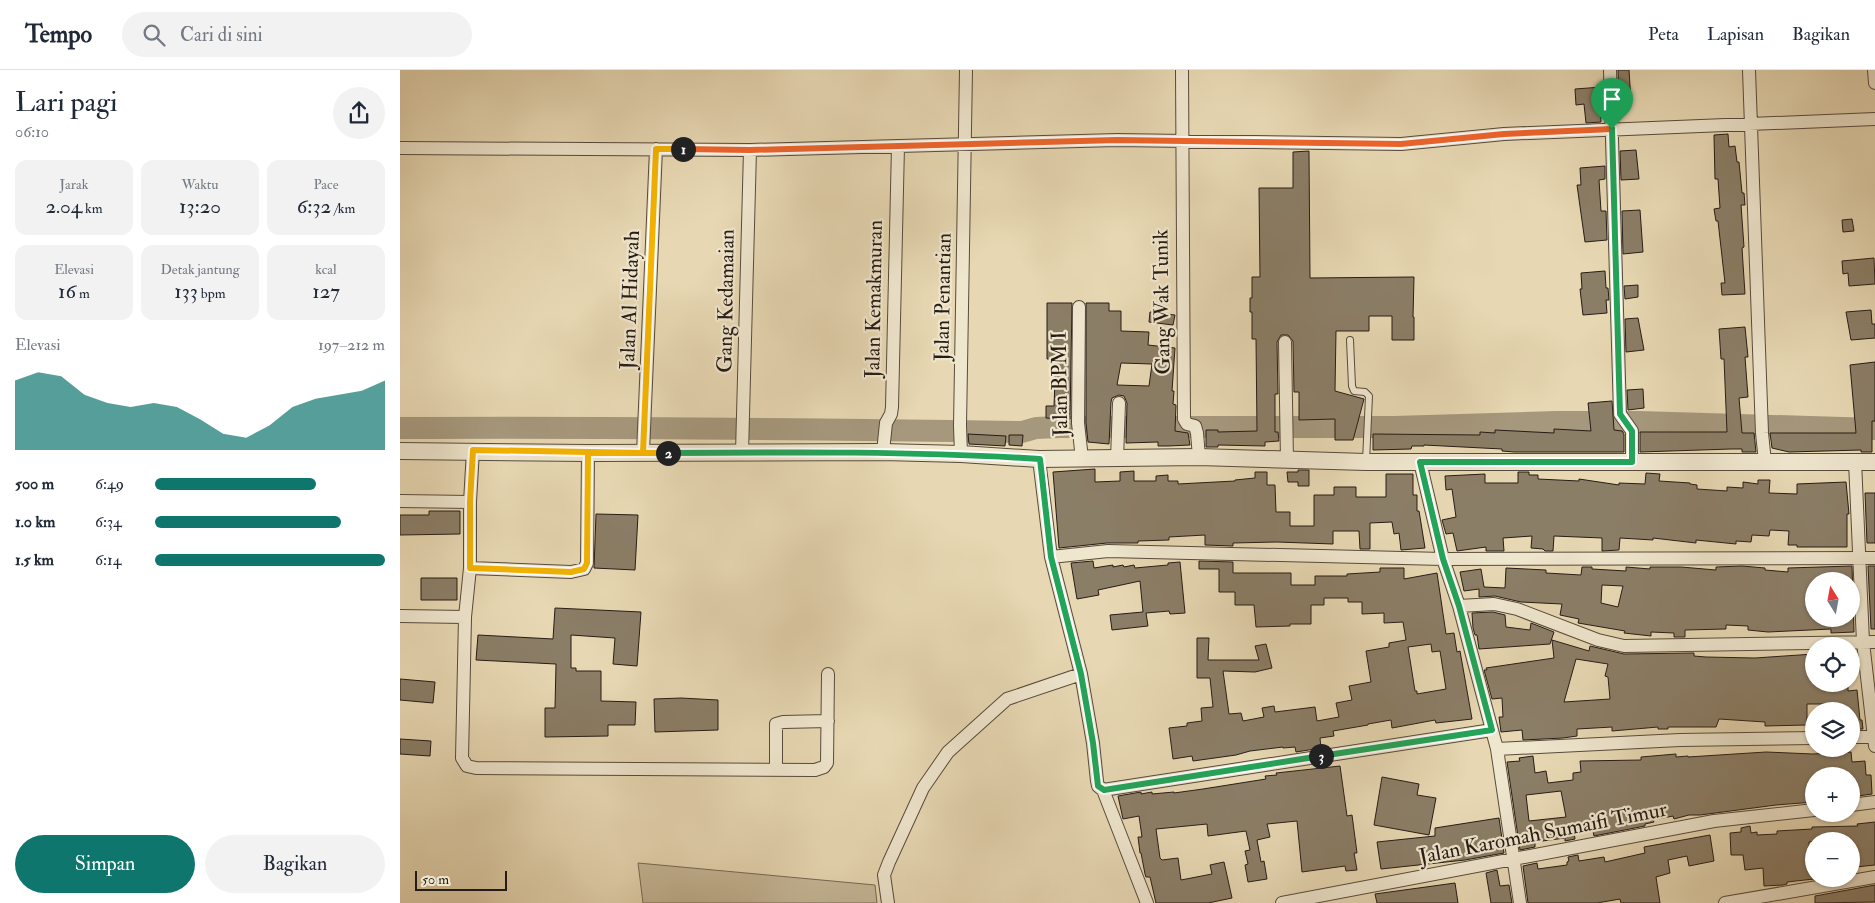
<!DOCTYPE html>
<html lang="id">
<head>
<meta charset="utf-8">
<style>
	body { margin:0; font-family:"IM FELL Double Pica",serif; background:#f2f2f3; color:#1f2937; height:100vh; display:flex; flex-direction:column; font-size:19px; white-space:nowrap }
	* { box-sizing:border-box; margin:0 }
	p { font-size:16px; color:#747a83 }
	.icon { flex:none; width:28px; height:28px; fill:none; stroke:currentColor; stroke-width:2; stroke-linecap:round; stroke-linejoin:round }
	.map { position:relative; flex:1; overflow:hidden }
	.panel { display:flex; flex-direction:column; background:#fff; width:400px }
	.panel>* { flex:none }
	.needle { width:32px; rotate:349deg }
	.buttons { position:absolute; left:1405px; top:502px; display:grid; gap:10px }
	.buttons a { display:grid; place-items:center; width:55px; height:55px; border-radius:50%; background:#fff; box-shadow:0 1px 4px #0004; font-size:25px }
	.scale { position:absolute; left:15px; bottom:12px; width:92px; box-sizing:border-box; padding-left:5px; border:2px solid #271c15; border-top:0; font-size:14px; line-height:18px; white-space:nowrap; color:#271c15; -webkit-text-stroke:4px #efe6ce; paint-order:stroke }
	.pin { position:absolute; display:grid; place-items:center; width:42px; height:42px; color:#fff; margin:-51px -21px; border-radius:50% 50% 50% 0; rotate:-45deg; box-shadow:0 0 5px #0007 }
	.pin .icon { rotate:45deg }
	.km { position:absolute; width:25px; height:25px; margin:-12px; border-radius:50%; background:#222; color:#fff; font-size:14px; line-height:25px; text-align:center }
	.round { display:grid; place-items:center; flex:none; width:52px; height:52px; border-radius:26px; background:#f2f2f3 }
	.summary { display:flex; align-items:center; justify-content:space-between; height:85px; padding:0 15px }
	h1 { font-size:28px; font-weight:600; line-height:38px }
	.stats { display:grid; grid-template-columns:repeat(3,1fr); gap:8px; height:85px; padding:5px 15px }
	.stats div { display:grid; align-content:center; border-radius:12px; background:#f2f2f3; text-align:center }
	.stats b { font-size:21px; font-weight:600 }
	.stats small { font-size:14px; font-weight:400 }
	.stats p { font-size:14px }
	.chart { height:140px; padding:10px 15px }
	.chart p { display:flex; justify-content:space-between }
	.chart svg { width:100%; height:90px; margin-top:5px; fill:#0f766e; opacity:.7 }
	.primary-button { display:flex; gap:10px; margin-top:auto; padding:10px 15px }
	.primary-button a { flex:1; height:58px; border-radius:30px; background:#0f766e; color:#fff; font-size:20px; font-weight:600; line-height:58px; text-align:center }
	.primary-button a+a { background:#f2f2f3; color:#1f2937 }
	ul { padding:0 15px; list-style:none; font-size:16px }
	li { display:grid; grid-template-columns:80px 60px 1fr; align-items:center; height:38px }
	li i { height:12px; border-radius:6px; background:#0f766e }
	header { display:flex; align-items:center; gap:30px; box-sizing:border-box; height:70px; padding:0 25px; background:#fff; border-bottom:1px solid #e0e1e3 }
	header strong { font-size:24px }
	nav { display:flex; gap:28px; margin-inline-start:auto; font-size:18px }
	.search { width:350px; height:45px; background:#f2f2f3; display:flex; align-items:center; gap:12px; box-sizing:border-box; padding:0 18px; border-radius:28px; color:#747a83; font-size:19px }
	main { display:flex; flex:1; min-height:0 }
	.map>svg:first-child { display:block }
</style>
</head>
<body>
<header>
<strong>Tempo</strong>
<div class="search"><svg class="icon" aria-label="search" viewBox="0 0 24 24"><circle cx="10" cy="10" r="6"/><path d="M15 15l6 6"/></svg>Cari di sini</div>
<nav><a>Peta</a><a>Lapisan</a><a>Bagikan</a></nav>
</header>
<main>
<section class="panel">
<div class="summary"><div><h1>Lari pagi</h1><p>06:10</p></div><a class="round"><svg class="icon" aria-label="share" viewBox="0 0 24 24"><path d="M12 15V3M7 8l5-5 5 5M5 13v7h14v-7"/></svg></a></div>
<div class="stats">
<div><p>Jarak</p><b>2.04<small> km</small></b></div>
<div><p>Waktu</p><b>13:20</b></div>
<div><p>Pace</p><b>6:32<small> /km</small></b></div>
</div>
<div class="stats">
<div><p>Elevasi</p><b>16<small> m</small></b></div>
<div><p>Detak jantung</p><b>133<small> bpm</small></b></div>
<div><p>kcal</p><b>127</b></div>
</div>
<div class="chart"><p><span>Elevasi</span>197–212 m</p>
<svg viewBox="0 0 160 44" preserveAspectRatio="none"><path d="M0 44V10L10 6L20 8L30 17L40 21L50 23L60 21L70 23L80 29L90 36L100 38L110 32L120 23L130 19L140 17L150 15L160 10V44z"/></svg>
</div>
<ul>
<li><b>500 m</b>6:49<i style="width:70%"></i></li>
<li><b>1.0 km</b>6:34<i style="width:81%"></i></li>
<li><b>1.5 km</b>6:14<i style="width:100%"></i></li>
</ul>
<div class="primary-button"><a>Simpan</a><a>Bagikan</a></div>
</section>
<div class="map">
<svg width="1475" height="833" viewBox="0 0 1475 833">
	<rect width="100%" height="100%" fill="#e7d8b3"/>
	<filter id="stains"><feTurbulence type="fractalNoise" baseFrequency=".004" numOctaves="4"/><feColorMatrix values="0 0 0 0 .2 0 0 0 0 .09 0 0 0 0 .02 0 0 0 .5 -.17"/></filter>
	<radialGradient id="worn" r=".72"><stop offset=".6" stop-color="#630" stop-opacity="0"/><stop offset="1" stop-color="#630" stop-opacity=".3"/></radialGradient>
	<path fill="#c6b898" stroke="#766a56" d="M238,793L475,815L477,833H243Z"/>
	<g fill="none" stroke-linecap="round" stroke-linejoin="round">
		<path stroke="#a6987d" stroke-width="22" d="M0,358C207,357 414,359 622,362L636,358L660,357H995L1156,352H1239L1475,359"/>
	</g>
	<path fill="#8b7e67" stroke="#271c15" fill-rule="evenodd" d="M1218,0H1229L1231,32L1219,33Z
		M1202,17L1203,34H1200L1201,52L1186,53L1184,34L1176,35L1175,19Z
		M1328,64L1329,77L1335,76L1337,92H1339L1342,123H1344L1345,135H1341L1344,177L1342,178L1345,224L1322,225L1321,213H1325L1318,151H1316L1314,139L1320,138L1318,109H1315L1314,65Z
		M1236,80L1239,109L1221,110L1220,81Z
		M909,81L910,208L1014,207L1013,247H1014V270H992V246H969V261H936L935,321L964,329L953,370H935V349L899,350V322H894L893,271L888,265H881L877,272L878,324H875V362H878L879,371L865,372V376L818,375V377H806V360H818V362L857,361L856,269H852V242H850V228H852V207H860L859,118H893V82Z
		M1205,96V109L1199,110L1201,141H1206L1207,170L1185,172L1177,115H1181L1180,98Z
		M1240,140L1243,182L1223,184L1222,141Z
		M1452,149L1454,161L1443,162L1442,150Z
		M1474,188L1475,214L1449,216L1448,203L1443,204L1442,191Z
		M1205,201L1206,218H1208L1209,230H1206L1207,243L1183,245L1180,219H1182L1181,203Z
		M1238,215V227L1225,229L1224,216Z
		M647,233H672L670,349L646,348V336H654L655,311V289H647Z
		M686,233H709V241H721V261L749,262L748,275L775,278L772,321H774L773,334L776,335L775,361L788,363L790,375L768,376H758V372L726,373L727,333L724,326L719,325L712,328L711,332L709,374L688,372L686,353ZM721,293L752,294L749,316L717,315Z
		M1471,240L1472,254H1475V268L1451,270L1446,242Z
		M750,242L775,245L773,255L749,252Z
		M1238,248L1244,280L1226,282L1225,249Z
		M1345,257L1348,287H1345L1348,327L1339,328L1342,363H1354L1356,382H1342V379H1331L1240,382V362H1327L1324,289H1321L1319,259Z
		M1475,292V351H1472V382H1461V380L1389,382L1372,378L1370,363H1456L1450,295Z
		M1243,319L1244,338L1228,340L1227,320Z
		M1212,331L1214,360L1222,361L1224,364V382H1114L1102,381V379L1024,375V376H1012L1011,379L973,380V364L1080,365V362L1095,363V360L1154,363V359L1191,361L1188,333Z
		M568,364L606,366L605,376L569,374Z
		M609,365H623L622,376L609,375Z
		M695,399V412L720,411V402L734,401V411H756V406L768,405V411H778V414L835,411V410L855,408V402H867V415H875L876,442H890V456H914V425H934V417H956V427H986V404H1013V425H1017V441H1019L1021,453L1025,478L1001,480L999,463L994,464L992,452L970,453V479H960L959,461H933V474L877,472L833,473V476L805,475V465L769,467V470L738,471V473H707L659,478L653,402Z
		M898,400H909V416H898V412H888L887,402H898Z
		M1118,402H1129V405H1138V409L1179,411V409L1219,415V413L1245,414L1246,403L1260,404L1259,411L1290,413V414L1297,415V419L1327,421V417L1343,418V412L1358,414V410H1370L1369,423L1397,424V414L1446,412L1449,444H1447V477H1397V475H1388L1389,461L1370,460L1369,466L1352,465L1351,472L1336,471V474L1296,470V473L1253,468V470L1220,468L1219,480L1202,481V468L1154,466L1153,481H1145L1143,479L1131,478L1132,466L1103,468L1104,481H1086V477L1057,481L1053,463L1046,464L1042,450L1056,447L1052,419L1046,420L1045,406L1085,404V413H1118Z
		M1465,423H1475V473H1467Z
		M29,441H60V464L0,465V445H29Z
		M196,444L238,445L235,500L194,498Z
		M693,491L694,498L713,495V497L723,495L724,497L734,495L735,498L768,495V493L780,492L785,543L770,544L769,541L746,543L748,556L712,560L710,545L743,542L740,511L698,520L699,525L677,529L671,493Z
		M799,491L833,492V503H891V515H915V506H947V504L980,502V498H1004V509L1037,503L1046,564L1054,563L1057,582L1060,581L1072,649L1036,653L1035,650L992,658L991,650L968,654V655L933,661L934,666L920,668L921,678L896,682L895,677L883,678V677L850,681L836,685L793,691L792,686L773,689L769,658L787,656V653L802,651L801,638L813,637L810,608H797V568H809L808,590H859L855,576L866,574L872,598L855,602L823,601L829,644L841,643L843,651L864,647L862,638L874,636L875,642L915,637L917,651L939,647L936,633L952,630L949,616L971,612L966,581L989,577V573L1006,570L1003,552L984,553V543L962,544V532H948V528H924V535H911V554H890V556L856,557L854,535H835V522H819V499H799ZM1031,574L1032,582L1040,581L1046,619L1017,624V621H1015L1008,577Z
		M1342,496L1365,498V500L1388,502V498L1452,496L1454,562L1431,563V559L1368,562L1348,560V556L1326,555V559L1285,560V567H1274V563L1251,562V566L1224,563L1225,561L1178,553L1179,549L1160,545L1162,534L1121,532L1095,526L1079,527V519L1064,521L1060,502L1081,499L1084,517L1105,518L1106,498L1146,500V503L1181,505L1182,497H1192V499L1226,501V497L1250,499V497H1281L1316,500V497ZM1414,511H1451V549H1414ZM1202,515L1223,516L1218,537L1201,533Z
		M1468,496H1475V559H1471Z
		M21,508H57V530H21Z
		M155,538L241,542L237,596L213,594L215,568L171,565V598H176V601H201V631L236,632L235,655H208V666L145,667V638H155L156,594L76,590L78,565L153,569Z
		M1093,542L1105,545L1106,557L1130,560L1131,553L1154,562L1150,574L1079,579L1077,565H1075L1073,558L1072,543Z
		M1152,570L1189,581L1190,576L1224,584L1294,583V586L1306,587L1355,588L1414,584V614H1448V621L1457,620L1460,650H1462L1463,659H1451V641H1440L1439,634H1407V655L1365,656V652L1319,649L1316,657H1268V659H1258V657L1212,661V657L1177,659V666L1163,668L1123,670L1122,660L1101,662L1099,647H1103L1102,628L1092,629L1084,600H1087L1086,598L1154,588ZM1176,589L1208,594L1205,606L1208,607L1210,629L1164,632Z
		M0,609L35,612L33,633L0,630Z
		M281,628L318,630V660L255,662L254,629Z
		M0,669L31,671L30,686L0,684Z
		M1366,682L1413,684L1451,682L1452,692L1465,691L1466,705H1471L1472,724L1451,727V704L1414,706V732L1376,735L1300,745H1289L1274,749L1273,746L1253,750L1254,752L1245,754V756L1194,766L1191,752L1173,755L1175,769L1165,771V768L1135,772V777L1120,780L1107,692L1120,691L1119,688L1133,686L1135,703L1146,701L1148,713L1173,710V703L1181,702L1180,691L1241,690V687L1276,684V687L1288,686V687ZM1161,721L1166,747L1129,751L1126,725Z
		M940,696L947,746L952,745L957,783H954L957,800L946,801L945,796L902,802L897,751L867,754L870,767L857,770L861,792L864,791L867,809L848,812L845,795L848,794L845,781L850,780L846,761L808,766L807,754L756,759L760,788L762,790L778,788L781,810L812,804L810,795L824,792L832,828L808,833H756L750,807H746L745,804L741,783H740L738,767H742L739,746L723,749L718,726L741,722V724L752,722V724L774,722V723L803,719L866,709L865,706L877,705L876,703Z
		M982,707L1019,714L1017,725L1036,728L1029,765L974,755Z
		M1099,748L1104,783L1065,790L981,799L977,772L1035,766V758Z
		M1475,752V795L1456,797L1455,791H1451V771H1414L1409,772L1410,799L1414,798V809L1387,812V814L1383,815L1364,816L1363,798L1345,800L1343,785H1331L1330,763L1341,762V758L1350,756L1351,763L1357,762V765L1377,764V761L1412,759V757L1458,756L1457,754Z
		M1310,765L1314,791L1289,796L1287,786L1268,790L1270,803L1256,807L1260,833H1221L1220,829L1197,833H1128L1123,796L1137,793L1138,799L1167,795V792L1169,791L1168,787L1178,785L1179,791L1204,787L1205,792L1245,783L1244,777Z
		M1097,800L1100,816L1109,815L1112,833H1091L1086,803Z
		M1055,813L1058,833H977L975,824Z
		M1475,815V832L1415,833V826Z"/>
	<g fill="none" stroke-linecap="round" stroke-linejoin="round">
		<g stroke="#574b3c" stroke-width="8">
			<path id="service" d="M950,270L952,316L954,321L965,322L969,326L966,391"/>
		</g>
		<g stroke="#574b3c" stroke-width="14">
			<path id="minor" d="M782,0L784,349L787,354L795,356L797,363L799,387
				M1210,0L1220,344L1232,361V392
				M1349,0L1362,363L1365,392
				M1474,0L1475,13
				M0,78L350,80L717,70L1001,74L1104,64L1475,49
				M679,237L678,353L682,389
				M885,272L887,391
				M73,380L70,432V498L65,547L62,688L67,696L76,698L415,700L424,697L427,693L428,604
				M483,382L486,353L491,344L492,337L498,76
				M243,383L256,79
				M342,383L350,80
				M561,384L560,356L566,0
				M639,389L651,487L681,604L693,673L697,711L698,716L703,720L747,833
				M717,389L719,333
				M1455,391L1463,572L1475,676
				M1020,392L1043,489L1059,536L1097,679L1120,833
				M0,431L70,432
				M651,487L708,481L1043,489L1475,488
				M70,498L171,502L184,499L187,493L188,383
				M1059,536L1094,534L1117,539L1198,570L1224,576L1475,572
				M0,546L65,547
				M1451,667H1475
				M1097,679L1280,670L1414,668
				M376,700V654L383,652L428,651
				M703,720L1092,660
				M1451,735L1475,732
				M488,833L484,805L489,792L523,718L548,682L607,629L681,604
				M882,833L1314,751L1414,740
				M1325,833L1475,807"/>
		</g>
		<g stroke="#574b3c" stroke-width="18">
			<path id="tertiary" d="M0,381L188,383L483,382L561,384L639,389L799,387L966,392H1475"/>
		</g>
		<use href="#service" stroke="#efe6ce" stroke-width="6"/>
		<use href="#minor" stroke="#efe6ce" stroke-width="12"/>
		<use href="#tertiary" stroke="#efe6ce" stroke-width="16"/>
	</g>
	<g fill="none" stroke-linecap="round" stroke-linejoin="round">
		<g stroke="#fff" stroke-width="10">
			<path id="split-1" d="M283,79L350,80L717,70L1001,74L1104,64L1212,59"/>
		</g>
		<g stroke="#fff" stroke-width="10">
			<path id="split-2" d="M268,383H188L187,493L184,499L171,502L70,498V432L73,380L243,383L256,79H283"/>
		</g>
		<g stroke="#fff" stroke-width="10">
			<path id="split-3" d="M268,383C392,382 516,381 640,389L651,487L681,604L693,673L698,716L704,720L921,686"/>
		</g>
		<g stroke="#fff" stroke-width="10">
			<path id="split-4" d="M921,686L1092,660L1059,536L1043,489L1020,392H1232V361L1220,344L1212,59"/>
		</g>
		<use href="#split-1" stroke="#f0652b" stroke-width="6"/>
		<use href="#split-2" stroke="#f5b400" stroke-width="6"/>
		<use href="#split-3" stroke="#22a559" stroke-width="6"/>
		<use href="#split-4" stroke="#22a559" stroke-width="6"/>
	</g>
	<g text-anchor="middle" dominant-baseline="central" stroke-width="4.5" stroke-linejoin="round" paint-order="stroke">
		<g font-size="21" fill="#271c15" stroke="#efe6ce">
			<text transform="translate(543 227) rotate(-89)">Jalan Penantian</text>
			<text transform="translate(474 229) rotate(-89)">Jalan Kemakmuran</text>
			<text transform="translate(230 230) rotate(-88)">Jalan Al Hidayah</text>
			<text transform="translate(326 231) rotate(-89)">Gang Kedamaian</text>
			<text transform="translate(762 232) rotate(-91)">Gang Wak Tunik</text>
			<text transform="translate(660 314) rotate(-91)">Jalan BPM I</text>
			<text transform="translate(1143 763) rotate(-11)">Jalan Karomah Sumaifi Timur</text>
		</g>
	</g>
	<rect width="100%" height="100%" filter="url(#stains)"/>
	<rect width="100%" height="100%" fill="url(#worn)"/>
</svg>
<div class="buttons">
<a><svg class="needle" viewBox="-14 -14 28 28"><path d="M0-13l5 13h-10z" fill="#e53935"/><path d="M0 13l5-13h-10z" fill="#747a83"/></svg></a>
<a><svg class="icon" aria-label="locate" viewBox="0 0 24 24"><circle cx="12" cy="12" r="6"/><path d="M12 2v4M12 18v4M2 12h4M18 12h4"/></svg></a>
<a><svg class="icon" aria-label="layers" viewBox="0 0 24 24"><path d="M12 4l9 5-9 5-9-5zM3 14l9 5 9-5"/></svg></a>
<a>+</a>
<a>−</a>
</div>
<div class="scale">50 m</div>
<div class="pin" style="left:1212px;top:59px;background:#1e9e55"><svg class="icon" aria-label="arrive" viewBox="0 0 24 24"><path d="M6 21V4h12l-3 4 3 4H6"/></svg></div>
<b class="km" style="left:283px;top:79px">1</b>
<b class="km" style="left:268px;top:383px">2</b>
<b class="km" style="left:921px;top:686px">3</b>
</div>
</main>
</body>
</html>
